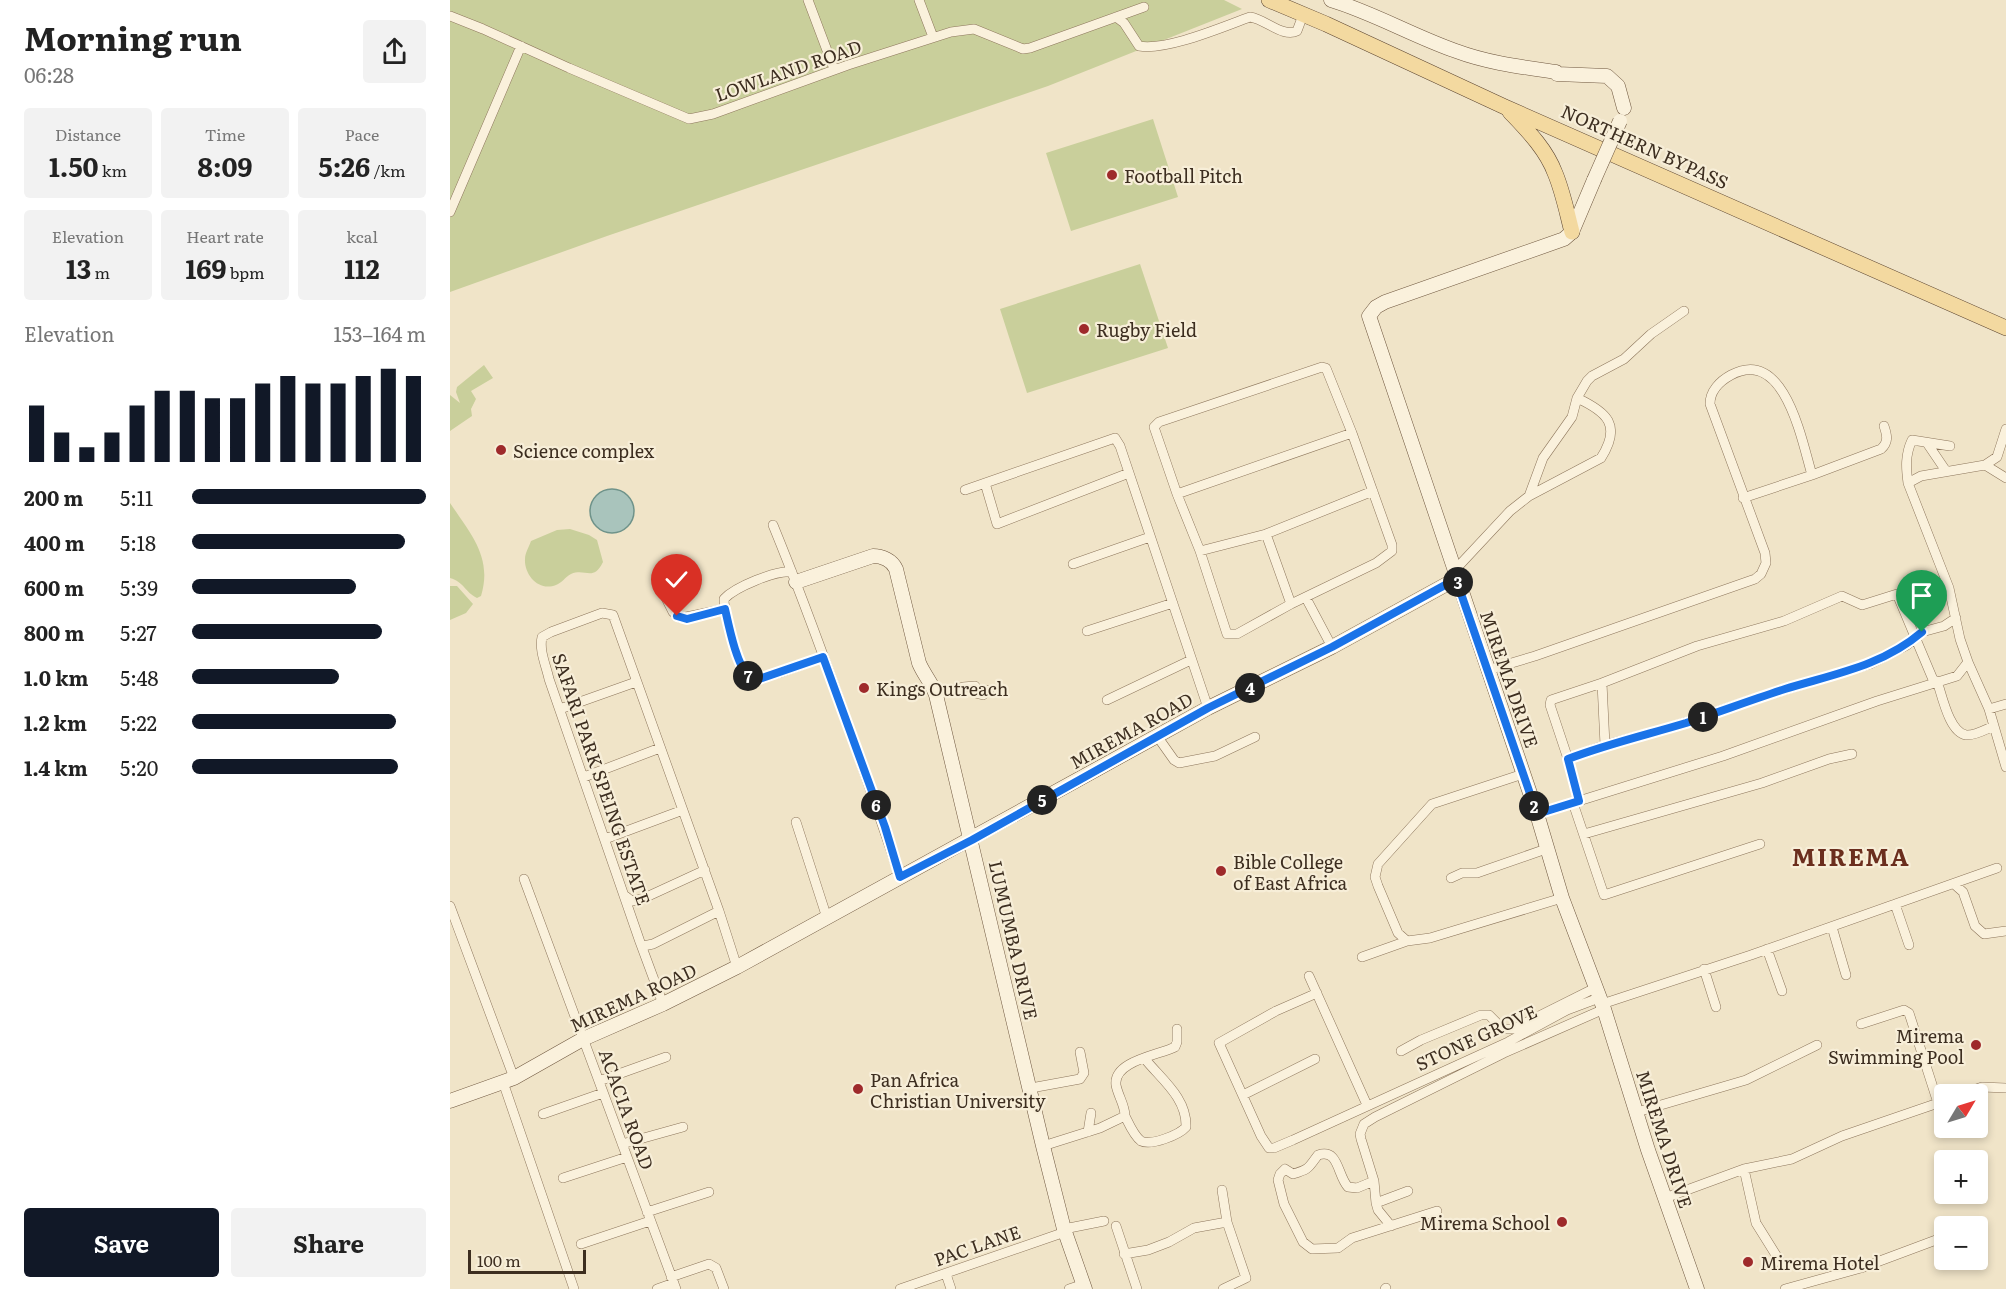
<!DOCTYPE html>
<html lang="en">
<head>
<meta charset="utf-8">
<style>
	body { margin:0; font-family:Literata,serif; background:#f2f2f2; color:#222; height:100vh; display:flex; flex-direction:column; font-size:22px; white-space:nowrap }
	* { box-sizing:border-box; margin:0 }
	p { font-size:20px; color:#767676 }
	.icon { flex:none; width:33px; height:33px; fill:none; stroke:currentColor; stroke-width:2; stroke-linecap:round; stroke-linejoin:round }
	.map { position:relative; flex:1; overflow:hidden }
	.sheet { display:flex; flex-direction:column; background:#fff; width:450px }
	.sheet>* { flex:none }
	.needle { width:39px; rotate:52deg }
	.controls { position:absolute; left:1484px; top:1084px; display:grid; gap:12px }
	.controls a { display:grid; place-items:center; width:54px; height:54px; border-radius:6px; background:#fff; box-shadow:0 3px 9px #0003; font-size:30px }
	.scale { position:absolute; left:18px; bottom:15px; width:118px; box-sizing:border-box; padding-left:6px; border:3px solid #3d2e20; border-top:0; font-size:16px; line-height:21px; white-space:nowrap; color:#3d2e20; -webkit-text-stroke:4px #f7eed8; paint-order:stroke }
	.pin { position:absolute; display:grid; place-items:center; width:51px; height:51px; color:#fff; margin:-62px -26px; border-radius:50% 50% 50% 0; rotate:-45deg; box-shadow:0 0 6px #0007 }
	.pin .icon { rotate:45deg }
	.km { position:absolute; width:30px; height:30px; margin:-15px; border-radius:50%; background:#222; color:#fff; font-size:16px; line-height:30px; text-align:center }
	.round { display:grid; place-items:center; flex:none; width:63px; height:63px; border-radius:6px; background:#f2f2f2 }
	.headline { display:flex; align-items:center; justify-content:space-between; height:102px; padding:0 24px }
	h1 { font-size:33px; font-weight:700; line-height:45px }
	.stats { display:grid; grid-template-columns:repeat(3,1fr); gap:9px; height:102px; padding:6px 24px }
	.stats div { display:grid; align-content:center; border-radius:6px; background:#f2f2f2; text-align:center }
	.stats b { font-size:26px; font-weight:700 }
	.stats small { font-size:16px; font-weight:400 }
	.stats p { font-size:16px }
	.chart { height:168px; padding:12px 24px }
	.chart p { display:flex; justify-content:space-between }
	.chart svg { width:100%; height:108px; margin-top:6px; stroke:#111827; stroke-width:6 }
	.primary-button { display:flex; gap:12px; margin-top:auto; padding:12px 24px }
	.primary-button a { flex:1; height:69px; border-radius:6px; background:#111827; color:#fff; font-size:24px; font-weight:700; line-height:69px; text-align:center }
	.primary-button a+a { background:#f2f2f2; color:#222 }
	ul { padding:0 24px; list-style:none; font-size:20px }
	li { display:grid; grid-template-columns:96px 72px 1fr; align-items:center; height:45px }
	li i { height:15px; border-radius:8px; background:#111827 }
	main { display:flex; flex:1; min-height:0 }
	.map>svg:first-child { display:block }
</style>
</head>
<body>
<main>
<section class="sheet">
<div class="headline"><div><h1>Morning run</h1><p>06:28</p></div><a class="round"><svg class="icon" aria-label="share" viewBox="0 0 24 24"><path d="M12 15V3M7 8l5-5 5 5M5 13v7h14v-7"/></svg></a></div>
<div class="stats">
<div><p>Distance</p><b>1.50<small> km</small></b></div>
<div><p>Time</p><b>8:09</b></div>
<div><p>Pace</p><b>5:26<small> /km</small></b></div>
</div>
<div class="stats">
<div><p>Elevation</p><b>13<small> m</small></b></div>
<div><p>Heart rate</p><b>169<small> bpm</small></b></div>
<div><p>kcal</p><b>112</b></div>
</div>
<div class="chart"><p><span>Elevation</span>153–164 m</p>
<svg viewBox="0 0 160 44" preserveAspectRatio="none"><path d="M5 44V21M15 44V32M25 44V38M35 44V32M45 44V21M55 44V15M65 44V15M75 44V18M85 44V18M95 44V12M105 44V9M115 44V12M125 44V12M135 44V9M145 44V6M155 44V9"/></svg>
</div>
<ul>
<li><b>200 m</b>5:11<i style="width:100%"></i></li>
<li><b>400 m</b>5:18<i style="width:91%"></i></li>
<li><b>600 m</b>5:39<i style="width:70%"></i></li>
<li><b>800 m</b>5:27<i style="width:81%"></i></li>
<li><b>1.0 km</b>5:48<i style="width:63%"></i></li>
<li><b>1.2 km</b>5:22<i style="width:87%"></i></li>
<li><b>1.4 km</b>5:20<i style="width:88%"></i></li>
</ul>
<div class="primary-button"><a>Save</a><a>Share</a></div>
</section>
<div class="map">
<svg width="1556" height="1289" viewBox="0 0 1556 1289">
	<rect width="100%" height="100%" fill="#f0e4c8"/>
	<path fill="#c9cf9b" d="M0,0H774L792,9L598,86L157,236L0,292Z
		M703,119L728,197L621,231L596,153Z
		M690,264L718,348L577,393L550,309Z
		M34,365L43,378L21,391L26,399L21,409L22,416L0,431V395L10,403L6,392L7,387Z
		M0,503C20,533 43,557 31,596L27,598C15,592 14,582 0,578Z
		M120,529L139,535L147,540L153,562C143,582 136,568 121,574C115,577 112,583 106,585C89,592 74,575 75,559C75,553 79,547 81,541L107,530Z
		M0,586H7L23,604L16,613L0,620Z"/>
	<path fill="#a9c4bc" stroke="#6f938a" stroke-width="1.5" d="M140 511a22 22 0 1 1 44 0a22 22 0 1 1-44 0Z"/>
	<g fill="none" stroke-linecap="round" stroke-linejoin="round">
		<g stroke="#8d765c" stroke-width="10">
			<path id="street" d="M358,0L384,69
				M469,0L483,37
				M0,16L33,29L119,68L239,119L263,114L398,65L501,32L524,29L573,49L580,48L694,7
				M666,17L674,23L689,46C717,51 772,27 800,17C815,19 833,38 847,31L853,15
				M0,212L71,46
				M1556,429L1547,457L1535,465L1471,476L1458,483L1499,588L1510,639L1518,662L1539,709L1556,767
				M1477,443L1496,471
				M1535,465L1556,478
				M535,483L547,524L679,473
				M1458,483C1456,468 1455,455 1462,440L1500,446
				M515,490L665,438L670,446L758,708
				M727,494L902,433L876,368L872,367L721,418L709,422L704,427L727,494L750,551L777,634H787L841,604L926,563L942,551V545L902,433
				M1079,496L1151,458C1172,425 1157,412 1127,398
				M1293,498L1362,475L1431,449C1439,442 1437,435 1434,426
				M323,525C370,640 410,759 450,877
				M816,534L841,604
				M750,551L816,534L923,491
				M623,564L700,537
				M1004,571L1060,511L1079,496L1093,458L1122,417L1127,398L1137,381L1142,376L1174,359L1201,334L1234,311
				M342,572C326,570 285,587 274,599C274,612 288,663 296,674C299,678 299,677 304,679L329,673L373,657
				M215,596L223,612L231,618L275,609
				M856,598L882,647
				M637,631L723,603
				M1038,670L1085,656L1305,579L1311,574L1316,563L1315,553L1260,404C1260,391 1270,381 1281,375C1335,346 1352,442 1362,475
				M1487,681C1492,695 1499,732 1516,735C1525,736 1536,729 1544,726
				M1152,683L1155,745
				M486,695L513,687L525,686V693L533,695L539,690
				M657,700L741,660
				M110,709L186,682
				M1539,709L1556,704
				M707,736L724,760L729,763L765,756L805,737
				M1118,759L1100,705L1101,700L1152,683L1247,646L1334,621L1392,596L1412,605L1447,594L1484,682
				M1073,774L982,804L928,864L925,877L928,886L948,933L957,941L980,938L1112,898
				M134,777L210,748
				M1129,801L1118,759L1155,745L1222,727L1304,699L1420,664L1457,645L1472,632L1494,626L1506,618
				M1123,803L1154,895L1310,844
				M1087,814L1273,756L1427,701L1507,676L1518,662
				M346,822L377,918
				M1134,834L1312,783L1379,759L1402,754
				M155,839L233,810
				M1001,878L1012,873H1027L1096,849
				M74,879L226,1289
				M1504,884L1513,892L1525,926L1534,934L1556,931
				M174,895L182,901L192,899L255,870
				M1445,904L1459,945
				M0,906L64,1078
				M1382,927L1396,975
				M193,946L203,944L269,911
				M1317,949L1332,991
				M912,957L957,941
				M1254,969L1266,1007
				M859,976L917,1105
				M867,993L826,1011L769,1043L811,1136L819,1148H824L843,1140L1058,1042L1117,1010L1149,998
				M213,1004L190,942L99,679C96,665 89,651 92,637L101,632L152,613L163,615L269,911L287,967
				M1152,1004L1301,955L1547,868
				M1411,1024L1454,1010L1459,1013L1488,1103
				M951,1051L971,1040L1031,1015H1039L1053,1029H1063L1145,988
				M149,1081L216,1057
				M53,1082L124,1289
				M581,1088L630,1079L634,1073L630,1052
				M793,1095L865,1059
				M1510,1095L1532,1087L1556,1088
				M1187,1112L1296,1080L1367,1045
				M93,1114L153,1093
				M675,1116C679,1124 684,1136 691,1141C701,1146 729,1135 736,1127C737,1098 712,1080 695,1059
				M638,1132L641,1113
				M172,1144L233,1127
				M593,1146L650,1128L675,1116C675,1105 668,1096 666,1085C663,1061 709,1055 725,1047L727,1042V1029
				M1294,1169L1306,1223L1331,1263
				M113,1178L177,1157
				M924,1181L907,1188L898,1187C887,1175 889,1148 868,1155C858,1168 860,1169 843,1174L835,1169L830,1174L828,1180L834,1204L853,1242L862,1249L888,1248L902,1238L987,1211
				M772,1190L777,1222L796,1278L773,1289
				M1215,1198L1294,1169L1342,1159L1392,1136L1494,1101
				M926,1203L958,1191
				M197,1212L259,1192
				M666,1226L687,1289
				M941,1226L928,1210L926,1203L924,1181L911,1139L910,1134L914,1124L925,1117L1054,1053L1154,1009
				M614,1229L654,1221
				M131,1244L200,1221
				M674,1254L698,1250L719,1242L744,1228L777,1222
				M496,1274L501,1289
				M221,1277L259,1264L266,1268L274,1289
				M207,1289L224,1283
				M450,1289L615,1232
				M619,1289L634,1284
				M935,1289L936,1288
				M1335,1289L1411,1268L1494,1237"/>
		</g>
		<g stroke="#6f573f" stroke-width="15">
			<path id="secondary" d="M881,0C924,13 963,36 1006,51C1038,63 1072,67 1106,72L1107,74L1157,76L1168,86L1174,108
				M1144,180L1122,232L1114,239L935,302L926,307L919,316L1087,814L1112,898L1154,1009L1198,1150L1247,1289
				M346,582L423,556C432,556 442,560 446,569L469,663C474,675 482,683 486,695L593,1146L614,1229L635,1289
				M0,1101L64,1078L133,1039L213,1004L287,967L758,708L882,647L1006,579"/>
		</g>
		<g stroke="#5b4430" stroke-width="16">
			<path id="primary" d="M819,0L876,24L1055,107L1556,328
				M1060,112C1077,130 1096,149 1105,173C1113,192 1117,213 1122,232"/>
		</g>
		<use href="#street" stroke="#faf1dc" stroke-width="9"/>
		<use href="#secondary" stroke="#faf1dc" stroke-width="14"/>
		<use href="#primary" stroke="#f3d9a0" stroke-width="15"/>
		<g stroke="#6f573f" stroke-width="15" stroke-linecap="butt">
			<path id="secondary-bridge" d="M1144,180L1170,121"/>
		</g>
		<use href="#secondary-bridge" stroke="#faf1dc" stroke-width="14"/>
	</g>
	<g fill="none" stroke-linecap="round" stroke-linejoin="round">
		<g stroke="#fff" stroke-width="12">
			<path id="route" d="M227,616L237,619L275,609C279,627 287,667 300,678L309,679L373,657L435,827L450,877L522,840L758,708L882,647L1006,579L1087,814L1129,801L1118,759C1157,744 1196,735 1236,723C1269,712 1301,700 1335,689C1384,674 1432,666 1472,632"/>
		</g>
		<use href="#route" stroke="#1a73e8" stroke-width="8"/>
	</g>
	<g fill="#9e2a2b" stroke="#f7eed8" stroke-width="2">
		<circle cx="662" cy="175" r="6"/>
		<circle cx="634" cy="329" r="6"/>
		<circle cx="51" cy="450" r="6"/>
		<circle cx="414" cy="688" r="6"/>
		<circle cx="771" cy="871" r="6"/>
		<circle cx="1526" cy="1045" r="6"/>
		<circle cx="408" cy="1089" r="6"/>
		<circle cx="1112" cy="1222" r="6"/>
		<circle cx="1298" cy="1262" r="6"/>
	</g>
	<g text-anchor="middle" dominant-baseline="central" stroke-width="4.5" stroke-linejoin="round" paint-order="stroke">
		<g font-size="18" fill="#3d2e20" stroke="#f7eed8">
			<text transform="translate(338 70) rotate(-19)">LOWLAND ROAD</text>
			<text transform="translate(1195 146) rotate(24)">NORTHERN BYPASS</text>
			<text transform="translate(1060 679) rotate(71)">MIREMA DRIVE</text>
			<text transform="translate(681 730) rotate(-29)">MIREMA ROAD</text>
			<text transform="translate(152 779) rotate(71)">SAFARI PARK SPEING ESTATE</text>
			<text transform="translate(564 940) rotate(77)">LUMUMBA DRIVE</text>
			<text transform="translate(183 997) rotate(-25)">MIREMA ROAD</text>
			<text transform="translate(1026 1037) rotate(-25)">STONE GROVE</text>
			<text transform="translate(177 1109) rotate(70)">ACACIA ROAD</text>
			<text transform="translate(1215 1139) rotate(72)">MIREMA DRIVE</text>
			<text transform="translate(527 1245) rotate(-19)">PAC LANE</text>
		</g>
		<g font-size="18" fill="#3d2e20" stroke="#f7eed8" text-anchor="start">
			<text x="674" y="175">Football Pitch</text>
			<text x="646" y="329">Rugby Field</text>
			<text x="63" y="450">Science complex</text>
			<text x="426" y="688">Kings Outreach</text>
			<text x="783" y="861">Bible College<tspan x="783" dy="21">of East Africa</tspan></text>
			<text x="1514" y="1035" text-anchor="end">Mirema<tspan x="1514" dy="21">Swimming Pool</tspan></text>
			<text x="420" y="1079">Pan Africa<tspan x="420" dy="21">Christian University</tspan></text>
			<text x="1100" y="1222" text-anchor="end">Mirema School</text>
			<text x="1310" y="1262">Mirema Hotel</text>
		</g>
		<g font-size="24" font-weight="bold" letter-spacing="1.5" fill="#6b2e1e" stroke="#f7eed8">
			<text x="1401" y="855">MIREMA</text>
		</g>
	</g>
</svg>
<div class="controls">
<a><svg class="needle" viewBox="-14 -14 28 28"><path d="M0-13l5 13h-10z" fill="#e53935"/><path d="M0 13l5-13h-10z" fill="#767676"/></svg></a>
<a>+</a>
<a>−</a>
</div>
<div class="scale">100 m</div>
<div class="pin" style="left:1472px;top:632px;background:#1e9e55"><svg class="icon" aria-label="arrive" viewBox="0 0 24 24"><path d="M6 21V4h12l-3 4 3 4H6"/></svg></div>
<div class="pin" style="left:227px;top:616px;background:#d93025"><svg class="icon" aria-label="check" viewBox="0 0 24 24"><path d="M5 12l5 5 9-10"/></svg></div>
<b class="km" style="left:1253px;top:717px">1</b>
<b class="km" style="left:1084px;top:806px">2</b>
<b class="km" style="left:1008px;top:582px">3</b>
<b class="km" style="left:800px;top:688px">4</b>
<b class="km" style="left:592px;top:800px">5</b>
<b class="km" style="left:426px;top:805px">6</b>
<b class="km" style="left:298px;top:676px">7</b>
</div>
</main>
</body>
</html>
